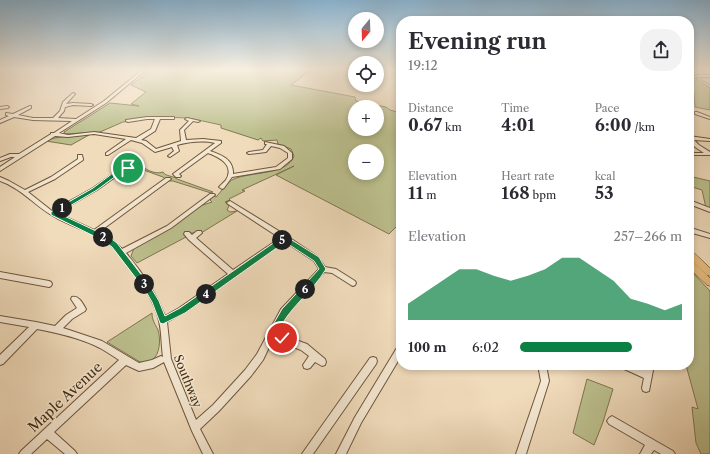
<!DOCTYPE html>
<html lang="en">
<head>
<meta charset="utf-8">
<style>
	body { margin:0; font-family:"Libre Caslon Text",serif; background:#f2f2f3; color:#2b2b33; height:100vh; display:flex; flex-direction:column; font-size:15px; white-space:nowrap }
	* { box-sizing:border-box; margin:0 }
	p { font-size:13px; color:#7c7c81 }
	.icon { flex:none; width:22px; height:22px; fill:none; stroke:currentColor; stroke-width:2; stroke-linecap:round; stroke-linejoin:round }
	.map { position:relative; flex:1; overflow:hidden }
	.details { position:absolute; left:396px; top:16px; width:298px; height:354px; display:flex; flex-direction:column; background:#fff; border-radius:16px; box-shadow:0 2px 6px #0003 }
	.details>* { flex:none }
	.needle { width:26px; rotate:199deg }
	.tools { position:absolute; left:348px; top:12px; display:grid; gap:8px }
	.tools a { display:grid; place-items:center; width:36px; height:36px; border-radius:50%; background:#fff; box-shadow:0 2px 6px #0003; font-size:20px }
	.pin { position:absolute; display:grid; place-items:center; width:34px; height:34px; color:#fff; margin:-17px; border:2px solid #fff; border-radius:50%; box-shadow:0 1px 4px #0007 }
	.km { position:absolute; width:20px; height:20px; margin:-10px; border-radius:50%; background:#222; color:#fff; font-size:11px; line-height:20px; text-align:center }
	.round { display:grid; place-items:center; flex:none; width:42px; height:42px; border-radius:16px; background:#f2f2f3 }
	.overview { display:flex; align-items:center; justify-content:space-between; height:68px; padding:0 12px }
	h1 { font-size:22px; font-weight:800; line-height:30px }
	.figures { display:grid; grid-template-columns:repeat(3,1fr); gap:6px; height:68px; padding:4px 12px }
	.figures div { display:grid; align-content:center }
	.figures b { font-size:17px; font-weight:800 }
	.figures small { font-size:11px; font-weight:400 }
	.figures p { font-size:11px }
	.chart { height:112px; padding:8px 12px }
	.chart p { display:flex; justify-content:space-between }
	.chart svg { width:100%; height:72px; margin-top:4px; fill:#0b8043; opacity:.7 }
	ul { padding:0 12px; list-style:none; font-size:13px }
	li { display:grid; grid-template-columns:64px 48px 1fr; align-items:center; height:30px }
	li i { height:10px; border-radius:5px; background:#0b8043 }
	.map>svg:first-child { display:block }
</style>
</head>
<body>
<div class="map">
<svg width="710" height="454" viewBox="0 0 710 454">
	<rect width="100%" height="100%" fill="#f0dbbb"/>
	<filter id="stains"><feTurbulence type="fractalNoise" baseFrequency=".005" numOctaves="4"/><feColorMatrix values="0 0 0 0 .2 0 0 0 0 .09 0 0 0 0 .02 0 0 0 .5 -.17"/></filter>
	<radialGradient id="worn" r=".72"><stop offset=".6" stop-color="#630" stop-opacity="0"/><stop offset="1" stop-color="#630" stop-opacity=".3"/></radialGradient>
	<path fill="#bcc08e" stroke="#80754f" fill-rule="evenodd" d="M152,70H311L291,85L355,97L356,101L386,107L390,110L401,113V222L389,234L276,175L294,166L242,190L245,191L229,199L230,200L225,202L229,206L227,210L230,212L237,211L201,233H188L184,235L186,237L137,263L131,256L134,248L170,228L200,206L212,202L210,200L213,196L216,197C221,192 228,181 234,179C249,172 288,175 294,156L291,149L278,144L277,140L263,141L261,138L258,140L221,128V125L189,118L158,117L123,122L100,132L65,134L64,132L110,103L139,106L131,104L146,92L131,85ZM355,107H377V129H355ZM355,151H377V173H355Z
		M697,79L710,88V110L695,107L694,93L691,84Z
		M89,135L71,145L46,141C54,136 77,136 89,135Z
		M125,163L131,165L138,163C144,169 155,175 163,172C166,177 172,175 177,179L213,192L211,193L173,181H167L163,177L138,168L124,165Z
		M689,176L710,181V210L706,208L702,190L689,186Z
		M689,269L710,291V454H701L696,443L692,407L698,409L686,365H689Z
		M152,313C152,320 155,324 158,330C161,339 160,355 152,360C148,362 144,363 140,362L107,342Z
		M587,379L613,389L603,422L594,445L573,433Z"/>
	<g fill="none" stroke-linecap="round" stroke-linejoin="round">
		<path stroke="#798075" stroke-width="1" d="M689,72L694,75
			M699,78L710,85"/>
		<g stroke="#6e563b" stroke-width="2">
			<path id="minor" d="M142,70H146L106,103L59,133L68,135L94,132L136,138L151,129L155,119H147L128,122L126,121V120L147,117H174V119H160L155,131L141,140L146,141L156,149L181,141L180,130L189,121L185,119L187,118L200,121L198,122L193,121L184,130L186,140L203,139L221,141V143L210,151C222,155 234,160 233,174L276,167L288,158V153L280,148L271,146L266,152L249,154L247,153L249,152L263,150L267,144H265V142L284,146L292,153V159L280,169L232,177L224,188L222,189L219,187C221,185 224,182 226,180C235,165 219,157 208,153L179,174L181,176L180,177H176L173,174L215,143C202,140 189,142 177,145L179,151L170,157L168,156L174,151L172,147L155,152L142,143L131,140L108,155H106V153L126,139L94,134L68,137L55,136L0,171V167L15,157H11L0,161V158L10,154H19L51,134V133H54L72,121L33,120L14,117L0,123V120L9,116L6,115V113L13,114L30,106H31V108L18,115L33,118H53L60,111L63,102L73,93L75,94L66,104L73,103L91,104L93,105L91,106L73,105L65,107L64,111L58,118L76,119L104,101Z
				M701,70H704L705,71L703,72Z
				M697,75H710V77H697L689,80V78Z
				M7,106L9,107L8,108L0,109V107Z
				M695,112H697L710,117V119L695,114Z
				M689,136L710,139V141L694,140L699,145L710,152V155H689V153H704L695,147L689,140Z
				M78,155H82L83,159V160L55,179L28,192L52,211L93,188L121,168L130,167V169L125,170L97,190L57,213L94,230L166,178H170L171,179L99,232L108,236L122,249L167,226L210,194H214L215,195L171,228L126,253C142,272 156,293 165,316L179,308L228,274L189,240L184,234L185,232H189L192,235L197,231H201L202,233L196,238L233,270L280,238L228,204L227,203L228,202L230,201L287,236L318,257L325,267L336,269L355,281L356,283L355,285L353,286L351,285L332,273L324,272L287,313L276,333L307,344L325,359L326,362L325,365L322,366L315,362L310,368L307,369L304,368L303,365L309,356L301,350L273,339L263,360L251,376L219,411L200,429L213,454H203L192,431L164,362L153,368L139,371L126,365L54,432L75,451L77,454H65L47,439L31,454H19L21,451L119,360C113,356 107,352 100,348C81,338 58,333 37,329L3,364L0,365V355L29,327L0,322V316L36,322L55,326L66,315L77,308L71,299L72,297C79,295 83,304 86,309L85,311L72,319L63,328L102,341L139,363L152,360L161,356L163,357C161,344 162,330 158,317C152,295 123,250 102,239C87,230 69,226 53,216C34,205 21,188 0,181V177L9,181L25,190L51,177L78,159ZM284,241L314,261L319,269L281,309L257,354L245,370L213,405L196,420L171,359L167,322L185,312Z
				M689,200L710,208V212L689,204Z
				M689,228H691L710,234V238L689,232Z
				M0,272L49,281L51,282L52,284L51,286L49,287L0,278Z
				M401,345V356L361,423L346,454H336L355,417L398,346Z
				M373,357L376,358L377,361L376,364L313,454H302L304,451L370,358Z
				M538,365H546L549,381L526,454H516L541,381Z
				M621,365H634L645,370L646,365H654L649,391L646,392L643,391L642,388L644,378L622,368Z
				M612,416L673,451L675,454H661L654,450L651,454H640L645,445L609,424L607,421L609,418Z"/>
		</g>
		<g stroke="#432a10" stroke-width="1">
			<path id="major" d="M689,250L692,251L710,268V276L707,275L689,258Z
				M689,260L692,261L710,278V286L707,285L689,268Z"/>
		</g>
		<use href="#minor" fill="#f5e8d3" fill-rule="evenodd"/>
		<use href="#major" fill="#e8be7e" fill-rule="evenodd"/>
	</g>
	<linearGradient id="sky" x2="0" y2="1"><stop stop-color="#8ab6d5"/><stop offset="0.52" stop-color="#f8efe0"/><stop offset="1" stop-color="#f8efe0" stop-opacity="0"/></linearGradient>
	<rect width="710" height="134" fill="url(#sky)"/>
	<path fill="#0b8043" stroke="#fff" d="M121,167H128L131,168L124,170L97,190L58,213L109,237L117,243L150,286L159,301L165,316L180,308L282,237H287L319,257L326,269C312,293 290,306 277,333L285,335L286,338L285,341C280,342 270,339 267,335L282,309L319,269L314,261L285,242L185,313L163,324L160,323L152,302L145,290L112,247L104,241L51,215V212L93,188Z"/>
	<g text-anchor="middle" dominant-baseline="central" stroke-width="3" stroke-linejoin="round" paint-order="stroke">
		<g font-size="12" fill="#432a10" stroke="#f5e8d3">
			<text transform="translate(188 381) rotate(68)">Southway</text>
		</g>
		<g font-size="14" fill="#432a10" stroke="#f5e8d3">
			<text transform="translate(65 397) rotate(-43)">Maple Avenue</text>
		</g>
	</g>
	<rect width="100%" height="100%" filter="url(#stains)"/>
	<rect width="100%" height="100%" fill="url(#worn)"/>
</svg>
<div class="tools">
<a><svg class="needle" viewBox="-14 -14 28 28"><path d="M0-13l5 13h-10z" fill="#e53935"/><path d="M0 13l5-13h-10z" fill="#7c7c81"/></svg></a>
<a><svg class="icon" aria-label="locate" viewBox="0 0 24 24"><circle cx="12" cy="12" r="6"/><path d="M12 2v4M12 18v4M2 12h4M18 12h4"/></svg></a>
<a>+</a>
<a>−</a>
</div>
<div class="pin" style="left:128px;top:168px;background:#1e9e55"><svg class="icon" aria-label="arrive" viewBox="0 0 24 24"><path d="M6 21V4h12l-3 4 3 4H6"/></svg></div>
<div class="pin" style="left:282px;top:338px;background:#d93025"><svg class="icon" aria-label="check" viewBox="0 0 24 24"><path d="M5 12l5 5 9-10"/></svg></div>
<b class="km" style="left:62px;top:208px">1</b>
<b class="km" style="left:103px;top:237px">2</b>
<b class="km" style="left:144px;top:284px">3</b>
<b class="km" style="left:206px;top:294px">4</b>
<b class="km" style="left:282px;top:240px">5</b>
<b class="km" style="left:305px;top:289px">6</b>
<section class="details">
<div class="overview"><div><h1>Evening run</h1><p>19:12</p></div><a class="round"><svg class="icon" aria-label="share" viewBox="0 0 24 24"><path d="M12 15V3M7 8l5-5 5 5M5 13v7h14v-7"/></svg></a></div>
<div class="figures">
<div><p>Distance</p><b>0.67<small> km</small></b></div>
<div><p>Time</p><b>4:01</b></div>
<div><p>Pace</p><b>6:00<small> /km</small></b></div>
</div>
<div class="figures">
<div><p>Elevation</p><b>11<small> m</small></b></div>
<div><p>Heart rate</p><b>168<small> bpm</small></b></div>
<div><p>kcal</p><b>53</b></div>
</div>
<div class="chart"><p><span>Elevation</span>257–266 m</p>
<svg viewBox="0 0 160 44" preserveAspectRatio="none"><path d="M0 44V34L10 27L20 20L30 13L40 13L50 17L60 20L70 17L80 13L90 6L100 6L110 13L120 20L130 31L140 34L150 38L160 34V44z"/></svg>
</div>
<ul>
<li><b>100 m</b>6:02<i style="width:69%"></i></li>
</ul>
</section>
</div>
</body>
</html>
